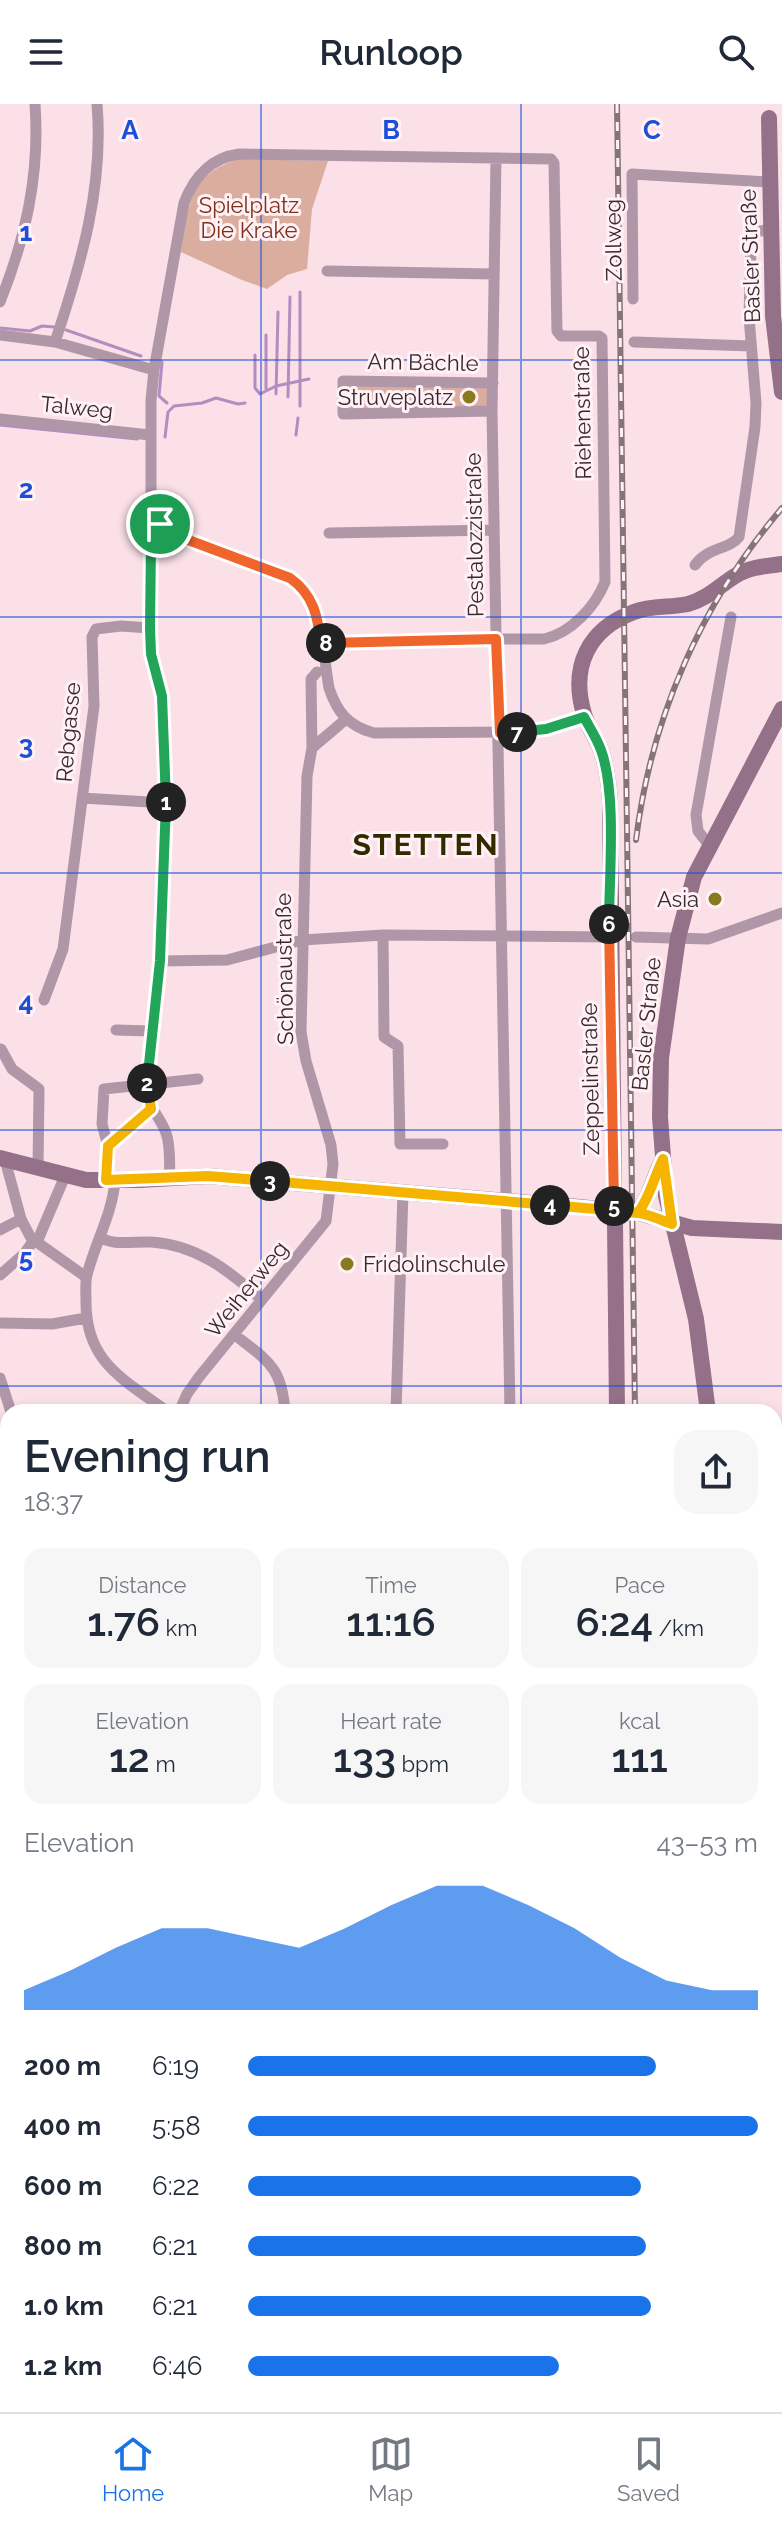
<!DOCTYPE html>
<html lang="en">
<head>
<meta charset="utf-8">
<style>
	body { margin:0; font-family:Raleway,sans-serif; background:#f6f6f7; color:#1f2937; height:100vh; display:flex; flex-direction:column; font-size:30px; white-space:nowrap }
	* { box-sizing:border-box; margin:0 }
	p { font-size:26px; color:#747a83 }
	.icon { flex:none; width:44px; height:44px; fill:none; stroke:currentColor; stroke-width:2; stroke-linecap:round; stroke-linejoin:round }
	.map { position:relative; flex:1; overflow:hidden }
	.sheet { position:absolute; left:0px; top:1300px; width:782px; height:1008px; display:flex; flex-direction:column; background:#fff; border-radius:24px 24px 0 0; box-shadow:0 4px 12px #0003 }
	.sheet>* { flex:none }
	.pin { position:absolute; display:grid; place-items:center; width:68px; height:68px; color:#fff; margin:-34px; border:4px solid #fff; border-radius:50%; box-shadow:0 2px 8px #0007 }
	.km { position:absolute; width:40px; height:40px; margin:-20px; border-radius:50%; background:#222; color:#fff; font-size:22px; line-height:40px; text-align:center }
	.round { display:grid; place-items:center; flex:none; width:84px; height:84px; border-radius:24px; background:#f6f6f7 }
	.summary { display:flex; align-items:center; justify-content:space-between; height:136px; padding:0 24px }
	h1 { font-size:44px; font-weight:600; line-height:60px }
	.figures { display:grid; grid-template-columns:repeat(3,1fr); gap:12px; height:136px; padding:8px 24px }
	.figures div { display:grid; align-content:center; border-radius:20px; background:#f6f6f7; text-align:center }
	.figures b { font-size:40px; font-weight:600 }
	.figures small { font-size:22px; font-weight:400 }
	.figures p { font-size:22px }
	.chart { height:224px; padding:16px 24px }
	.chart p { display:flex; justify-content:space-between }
	.chart svg { width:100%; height:144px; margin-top:8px; fill:#1a73e8; opacity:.7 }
	ul { padding:0 24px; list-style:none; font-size:26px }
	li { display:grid; grid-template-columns:128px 96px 1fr; align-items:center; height:60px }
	li i { height:20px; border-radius:10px; background:#1a73e8 }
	header { display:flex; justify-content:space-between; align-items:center; height:104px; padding:0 24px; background:#fff; font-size:36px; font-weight:600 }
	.dock { display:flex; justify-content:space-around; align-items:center; height:112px; border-top:2px solid #e0e1e3; background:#fff; font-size:22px; color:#747a83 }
	.dock a { display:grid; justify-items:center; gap:4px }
	.dock .current { color:#1a73e8 }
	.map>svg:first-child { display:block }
</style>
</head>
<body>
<header><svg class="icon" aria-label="menu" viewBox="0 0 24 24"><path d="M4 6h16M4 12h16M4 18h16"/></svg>Runloop<svg class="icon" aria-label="search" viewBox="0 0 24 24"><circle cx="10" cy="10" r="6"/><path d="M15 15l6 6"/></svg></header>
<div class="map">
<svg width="782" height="2308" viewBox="0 0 782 2308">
	<rect width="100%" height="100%" fill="#fbe0e8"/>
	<path fill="#daad9f" d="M239,55L328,57L312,105L307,165L287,171L267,185L242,176L181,148C189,102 188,70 239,55Z
		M343,277L493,279L492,307L343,310Z
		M0,1794L8,1795V1992L0,1979Z
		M774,1974C778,2011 782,2075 774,2107Z"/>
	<path fill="#e5a28d" d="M0,2218H8V2300H79L76,2308H13L0,2288Z"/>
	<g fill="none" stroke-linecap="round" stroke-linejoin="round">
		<path stroke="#b48dc0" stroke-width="3" d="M300,188V302
			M0,224L30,227L42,222L54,223
			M66,226L141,252
			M255,251V284L260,290L276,282L309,275
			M162,258L159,292L167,299
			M266,285V231
			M276,290L278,208
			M288,293L290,193
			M0,321L137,335
			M296,331L298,314
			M165,333L168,308L174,302L202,299L216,294L238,300L245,299"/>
		<path stroke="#b097a8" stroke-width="11" d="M496,54L492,307L510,1308
			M327,167L494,170
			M633,195L632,70L769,78
			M0,198C26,133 40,70 35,0
			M0,231L55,238L154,266
			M55,238C81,160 104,83 97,0
			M634,238L751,242
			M492,307L343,310V277L493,279
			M0,315L150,331
			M160,420L151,438L150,524L151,550L162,592L166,699L160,857L147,988C150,1007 160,1012 166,1029C171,1042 169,1060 170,1075
			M329,429L494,426
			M695,461C709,442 729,446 739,433L755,323L756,299L749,213L751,142L756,128L770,125
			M321,541L337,538L400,535H544C571,529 595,503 605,478L602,234L599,232H561L557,227L554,59L551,55L239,50C210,54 194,73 184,99L154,266L151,296V398L156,415L167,426L290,474C324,498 322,546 329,584C337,608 348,622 374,629L527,628L546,625L584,613
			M312,644L345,616
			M82,694L166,699
			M709,741L698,727L696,711L731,513
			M383,831L384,933L398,942L400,1040H443
			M636,833L708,835L782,809
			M160,857L227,856L302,836L383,831L609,833
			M44,896L63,845L94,602L92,533L96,525L121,522L150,524
			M116,926L151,927
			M1,945L12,965L39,985L38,1065
			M108,1042L151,1005
			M5,1056L21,1115L31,1134L86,1173
			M106,1076L108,1042L102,1020L104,985L198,975
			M115,1077C112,1111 95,1139 87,1171C85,1179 86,1188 86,1196C85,1258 123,1275 168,1308
			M0,1126L21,1115
			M101,1134C116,1142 134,1137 151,1138C197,1141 228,1166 261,1195
			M37,1138L65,1072
			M0,1171L24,1150L34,1136
			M0,1219L52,1220L86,1214
			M235,1231C268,1257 282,1263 285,1308
			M0,1274L11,1308
			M179,1308L187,1290L199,1273L326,1117L333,1060L331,1041L306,957L301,928L307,672L312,644L311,575L317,568
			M396,1308L403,1088
			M0,1515L5,1498
			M0,1541L8,1543
			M0,1705L8,1706
			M0,1783H8
			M0,2109L8,2117
			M126,2300L129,2308
			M214,2300L219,2308
			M359,2300L395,2308
			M262,2308L264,2300
			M420,2308L422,2300
			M734,2308L735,2300"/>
		<path stroke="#947089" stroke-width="16" d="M769,14L773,212L782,288
			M0,1054L86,1076H140L208,1072L579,1103L608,1106L617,1111L632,1107L692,1124L782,1128
			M638,1109C650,1093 653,1074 662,1057
			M617,1308L615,1118L617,1111L614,1090L610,697C609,681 607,665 602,649C598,636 588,624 584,610C570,563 588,525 634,508C651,501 670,504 688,500C707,495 719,482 735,472C749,463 766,462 782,460
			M708,1308L696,1215L666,1092L660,1013L661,954L678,834L694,773L782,605
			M774,1775L779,1786L774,1797
			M774,1921L782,1976
			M774,2122L782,2113
			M567,2308L569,2300
			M597,2308L599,2300"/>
		<g stroke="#867479" stroke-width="6">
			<path id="rail" d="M617,0L635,1308
				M636,736C651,613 702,498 782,404
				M579,2308L581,2300"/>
		</g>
		<use href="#rail" stroke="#fff1f5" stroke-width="3" stroke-dasharray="9" stroke-linecap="butt"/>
	</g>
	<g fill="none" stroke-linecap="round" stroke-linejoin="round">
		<g stroke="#fff" stroke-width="16">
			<path id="split-1" d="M160,420L151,438L150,524L151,550L162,592L166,698"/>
		</g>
		<g stroke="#fff" stroke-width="16">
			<path id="split-2" d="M147,979L160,857L166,698"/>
		</g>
		<g stroke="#fff" stroke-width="16">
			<path id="split-3" d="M147,979L151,1005L108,1042L106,1076L208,1072L270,1077"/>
		</g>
		<g stroke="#fff" stroke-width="16">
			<path id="split-4" d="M270,1077L550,1101"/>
		</g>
		<g stroke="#fff" stroke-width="16">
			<path id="split-5" d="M550,1101L608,1106L617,1111L623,1108L638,1109C650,1093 654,1073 663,1055L672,1120C655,1114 634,1103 617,1111L614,1102"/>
		</g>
		<g stroke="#fff" stroke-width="16">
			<path id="split-6" d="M609,820L614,1102"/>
		</g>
		<g stroke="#fff" stroke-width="16">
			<path id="split-7" d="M517,628L546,625L584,613C590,624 597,635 601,646C617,690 609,772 609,820"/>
		</g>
		<g stroke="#fff" stroke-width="16">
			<path id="split-8" d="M326,539L496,535L500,629L517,628"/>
		</g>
		<g stroke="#fff" stroke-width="16">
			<path id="split-9" d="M160,420L183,434L290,474C314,491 318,513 321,541L326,539"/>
		</g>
		<use href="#split-1" stroke="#22a559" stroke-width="10"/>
		<use href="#split-2" stroke="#22a559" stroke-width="10"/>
		<use href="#split-3" stroke="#f5b400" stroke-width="10"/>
		<use href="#split-4" stroke="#f5b400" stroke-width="10"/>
		<use href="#split-5" stroke="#f5b400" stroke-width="10"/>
		<use href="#split-6" stroke="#f0652b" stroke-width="10"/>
		<use href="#split-7" stroke="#22a559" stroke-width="10"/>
		<use href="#split-8" stroke="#f0652b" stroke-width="10"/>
		<use href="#split-9" stroke="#f0652b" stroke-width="10"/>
	</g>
	<path fill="none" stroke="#1d4ed8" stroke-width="2" stroke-opacity="0.55" d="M261,0V1308M521,0V1308M0,256H782M0,513H782M0,769H782M0,1026H782M0,1282H782M0,1539H8M774,1539H782M0,1795H8M774,1795H782M0,2052H8M774,2052H782M261,2300V2308M521,2300V2308"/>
	<g fill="#8a7a1f" stroke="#fff1f5" stroke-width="3">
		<circle cx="469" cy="293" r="8"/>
		<circle cx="715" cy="795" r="8"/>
		<circle cx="347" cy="1160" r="8"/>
	</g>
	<g text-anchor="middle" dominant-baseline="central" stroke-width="6" stroke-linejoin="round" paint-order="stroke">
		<g font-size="22" fill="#7f3117" stroke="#fff1f5">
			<text x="249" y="101">Spielplatz<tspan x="249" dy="25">Die Krake</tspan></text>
		</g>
		<g font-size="22" fill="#372a2e" stroke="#fff1f5">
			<text transform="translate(613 136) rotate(-91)">Zollweg</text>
			<text transform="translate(750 152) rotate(-92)">Basler Straße</text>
			<text transform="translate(423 258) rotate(1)">Am Bächle</text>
			<text transform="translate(77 303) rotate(6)">Talweg</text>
			<text transform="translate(582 309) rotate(-91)">Riehenstraße</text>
			<text transform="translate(474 431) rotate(-91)">Pestalozzistraße</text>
			<text transform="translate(68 628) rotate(-85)">Rebgasse</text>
			<text transform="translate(284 865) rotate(-91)">Schönaustraße</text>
			<text transform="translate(646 920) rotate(-84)">Basler Straße</text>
			<text transform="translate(590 975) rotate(-91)">Zeppelinstraße</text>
			<text transform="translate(246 1185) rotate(-51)">Weiherweg</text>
		</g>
		<g font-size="22" fill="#372a2e" stroke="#fff1f5" text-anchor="end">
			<text x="453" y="293">Struveplatz</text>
			<text x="699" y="795">Asia</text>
			<text x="363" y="1160" text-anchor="start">Fridolinschule</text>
		</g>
		<g font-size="30" font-weight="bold" letter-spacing="2" fill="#332b00" stroke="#fff1f5">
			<text x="426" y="740">STETTEN</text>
		</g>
	</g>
	<g font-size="26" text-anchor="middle" font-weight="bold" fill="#1d4ed8" stroke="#fff1f5" stroke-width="6" stroke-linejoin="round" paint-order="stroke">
		<text x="130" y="35">A</text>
		<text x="391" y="35">B</text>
		<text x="652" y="35">C</text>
		<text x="26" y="137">1</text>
		<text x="26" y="394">2</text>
		<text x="26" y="650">3</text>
		<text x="26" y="907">4</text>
		<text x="26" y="1163">5</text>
	</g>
</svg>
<div class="pin" style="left:160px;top:420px;background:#1e9e55"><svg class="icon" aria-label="arrive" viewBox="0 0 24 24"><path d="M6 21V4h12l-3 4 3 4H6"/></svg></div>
<b class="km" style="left:166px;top:698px">1</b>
<b class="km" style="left:147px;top:979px">2</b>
<b class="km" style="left:270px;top:1077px">3</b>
<b class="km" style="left:550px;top:1101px">4</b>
<b class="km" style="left:614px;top:1102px">5</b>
<b class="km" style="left:609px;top:820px">6</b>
<b class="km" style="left:517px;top:628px">7</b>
<b class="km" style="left:326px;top:539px">8</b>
<section class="sheet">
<div class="summary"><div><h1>Evening run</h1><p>18:37</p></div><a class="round"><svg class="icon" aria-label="share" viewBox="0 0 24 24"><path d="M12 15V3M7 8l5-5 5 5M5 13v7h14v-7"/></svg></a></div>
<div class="figures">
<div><p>Distance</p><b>1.76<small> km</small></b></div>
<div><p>Time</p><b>11:16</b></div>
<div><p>Pace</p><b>6:24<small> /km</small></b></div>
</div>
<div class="figures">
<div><p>Elevation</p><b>12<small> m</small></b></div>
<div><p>Heart rate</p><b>133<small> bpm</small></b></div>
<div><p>kcal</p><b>111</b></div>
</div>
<div class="chart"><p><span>Elevation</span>43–53 m</p>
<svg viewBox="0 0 160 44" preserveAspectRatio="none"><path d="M0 44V38L10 32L20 25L30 19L40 19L50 22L60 25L70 19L80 12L90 6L100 6L110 12L120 19L130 28L140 35L150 38L160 38V44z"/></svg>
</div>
<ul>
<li><b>200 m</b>6:19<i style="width:80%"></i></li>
<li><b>400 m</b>5:58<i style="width:100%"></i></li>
<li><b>600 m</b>6:22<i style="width:77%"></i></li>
<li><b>800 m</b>6:21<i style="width:78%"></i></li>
<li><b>1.0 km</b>6:21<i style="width:79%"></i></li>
<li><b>1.2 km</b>6:46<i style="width:61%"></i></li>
</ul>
</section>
</div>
<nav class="dock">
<a class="current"><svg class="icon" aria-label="home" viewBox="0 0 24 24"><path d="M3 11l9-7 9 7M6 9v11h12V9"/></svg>Home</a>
<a><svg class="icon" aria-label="map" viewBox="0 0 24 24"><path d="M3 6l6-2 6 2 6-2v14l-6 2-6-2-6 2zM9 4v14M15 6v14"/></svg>Map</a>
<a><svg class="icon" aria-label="saved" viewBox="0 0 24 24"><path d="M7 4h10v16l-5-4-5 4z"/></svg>Saved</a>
</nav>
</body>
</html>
